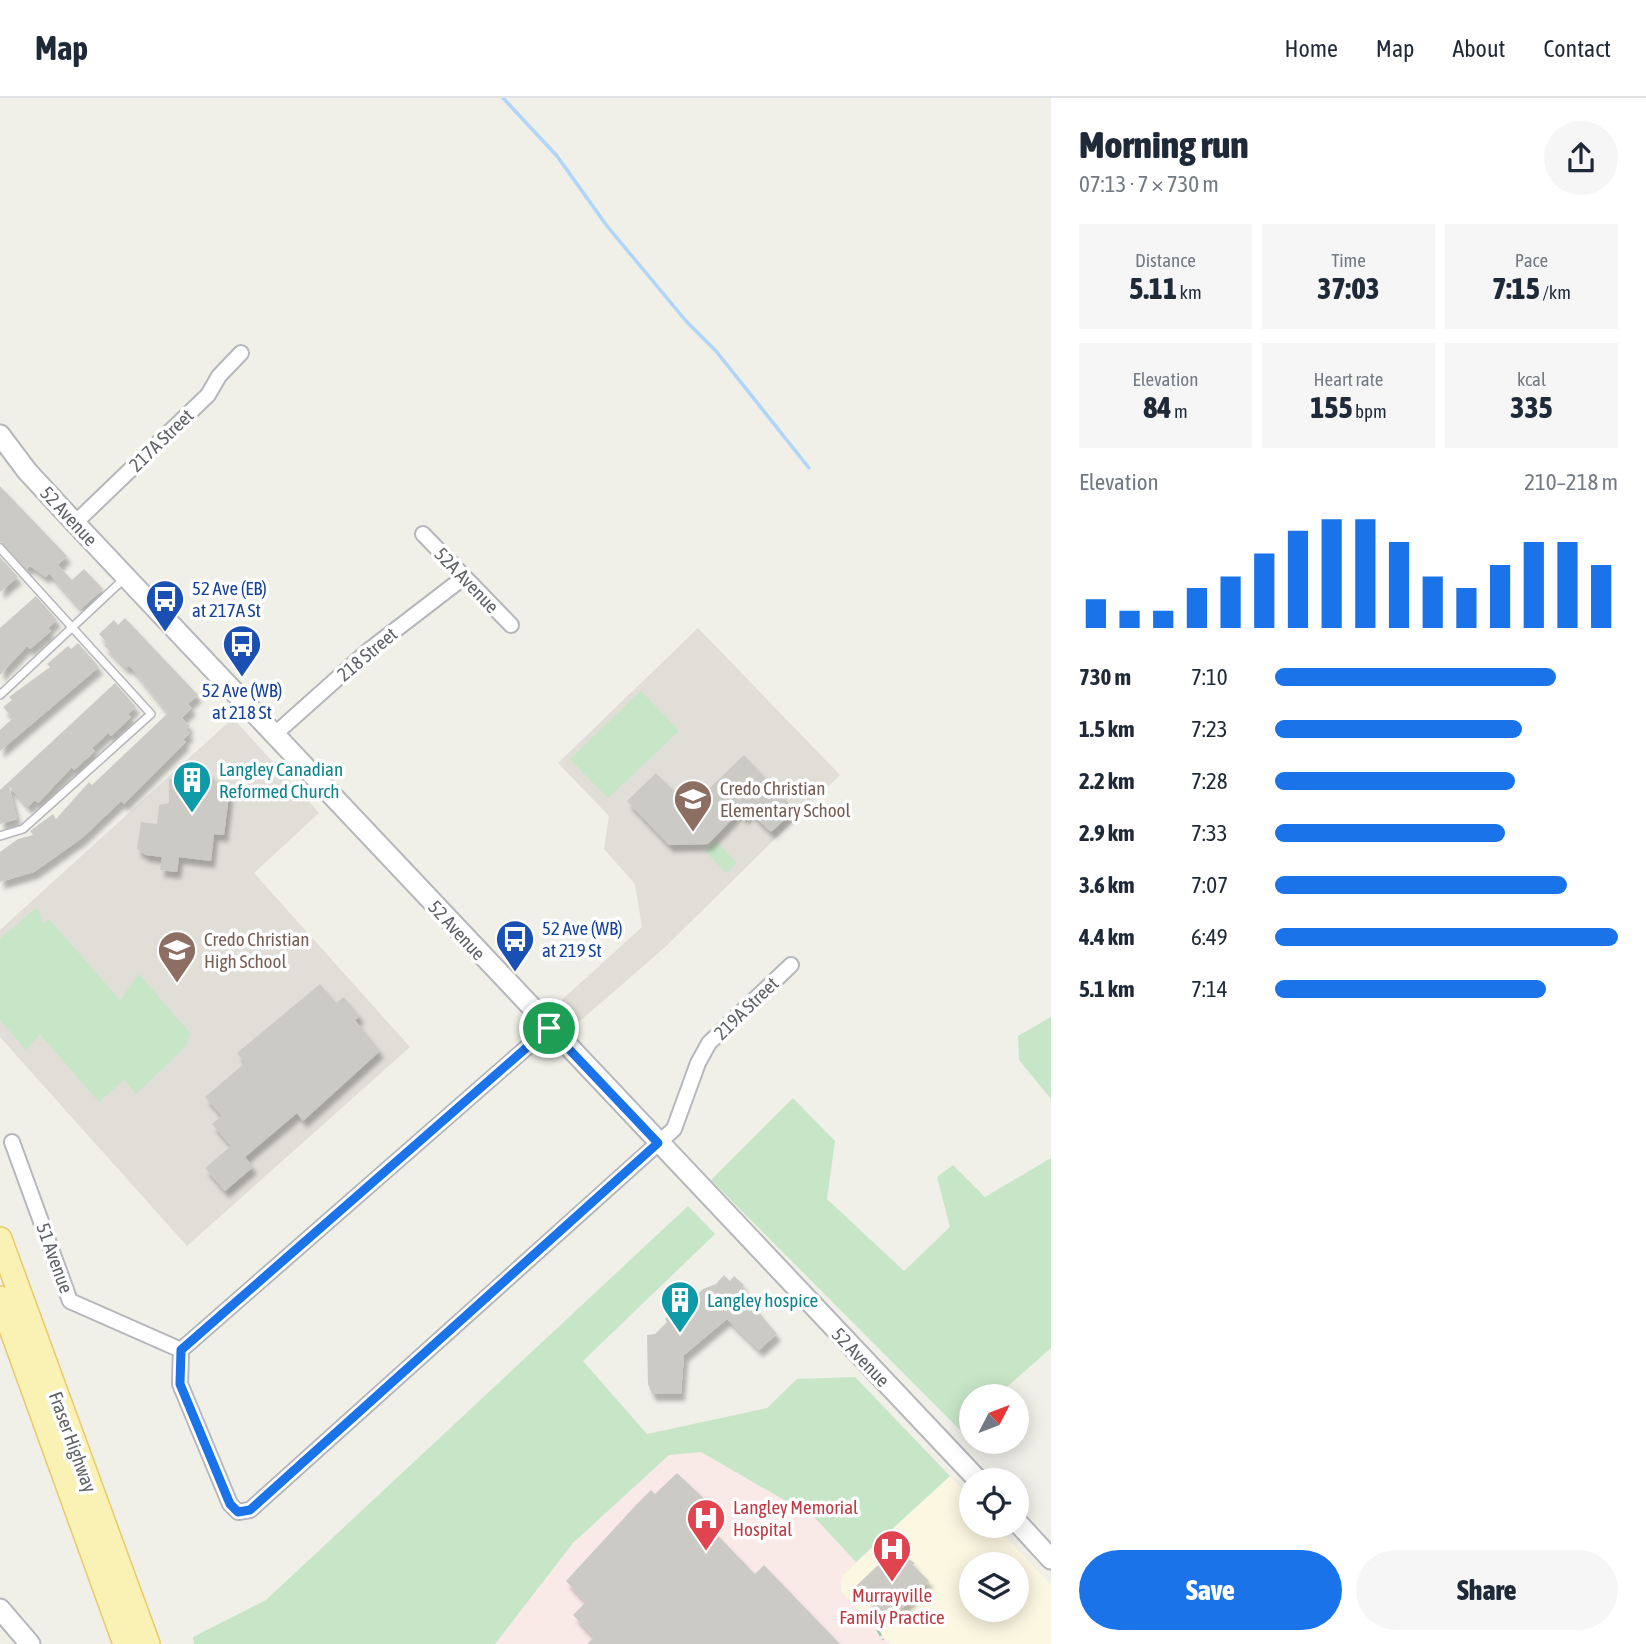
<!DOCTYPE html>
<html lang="en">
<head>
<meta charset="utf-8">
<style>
	body { margin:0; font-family:"Asap Condensed",sans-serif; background:#f6f6f7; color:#1f2937; height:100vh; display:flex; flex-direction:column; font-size:26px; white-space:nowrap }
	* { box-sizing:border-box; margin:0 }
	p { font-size:23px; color:#747a83 }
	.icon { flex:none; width:38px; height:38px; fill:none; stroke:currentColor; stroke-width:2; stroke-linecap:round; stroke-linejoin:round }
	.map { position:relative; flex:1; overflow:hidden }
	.drawer { display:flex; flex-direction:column; background:#fff; width:595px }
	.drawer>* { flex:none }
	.needle { width:46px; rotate:48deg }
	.buttons { position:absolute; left:959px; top:1286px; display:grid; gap:14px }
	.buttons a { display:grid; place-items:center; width:70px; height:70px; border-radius:50%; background:#fff; box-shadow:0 4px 18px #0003; font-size:35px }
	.pin { position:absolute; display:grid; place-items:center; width:60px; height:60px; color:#fff; margin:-30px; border:4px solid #fff; border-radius:50%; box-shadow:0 2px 7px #0007 }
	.round { display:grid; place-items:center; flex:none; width:74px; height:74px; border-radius:37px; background:#f6f6f7 }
	.headline { display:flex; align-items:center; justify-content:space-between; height:119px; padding:0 28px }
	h1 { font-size:38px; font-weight:800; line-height:52px }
	.metrics { display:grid; grid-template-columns:repeat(3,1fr); gap:10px; height:119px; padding:7px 28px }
	.metrics div { display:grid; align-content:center; border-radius:0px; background:#f6f6f7; text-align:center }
	.metrics b { font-size:30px; font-weight:800 }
	.metrics small { font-size:19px; font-weight:400 }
	.metrics p { font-size:19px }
	.chart { height:196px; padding:14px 28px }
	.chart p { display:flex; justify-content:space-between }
	.chart svg { width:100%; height:126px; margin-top:7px; stroke:#1a73e8; stroke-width:6 }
	.cta { display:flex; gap:14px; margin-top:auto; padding:14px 28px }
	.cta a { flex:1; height:80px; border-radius:42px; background:#1a73e8; color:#fff; font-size:28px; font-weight:800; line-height:80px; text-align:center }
	.cta a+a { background:#f6f6f7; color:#1f2937 }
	ul { padding:0 28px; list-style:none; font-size:23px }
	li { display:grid; grid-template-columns:112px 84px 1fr; align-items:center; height:52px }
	li i { height:18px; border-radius:9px; background:#1a73e8 }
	header { display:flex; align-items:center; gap:42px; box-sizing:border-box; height:98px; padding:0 35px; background:#fff; border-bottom:2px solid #e0e1e3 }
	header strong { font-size:33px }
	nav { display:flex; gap:38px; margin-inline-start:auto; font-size:24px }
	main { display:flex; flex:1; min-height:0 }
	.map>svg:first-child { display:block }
</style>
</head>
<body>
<header>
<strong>Map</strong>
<nav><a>Home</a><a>Map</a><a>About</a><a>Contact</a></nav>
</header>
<main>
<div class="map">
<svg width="1051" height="1546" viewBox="0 0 1051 1546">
	<defs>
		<filter id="shadow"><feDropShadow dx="4" dy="7" stdDeviation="2" flood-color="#0004"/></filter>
	</defs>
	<rect width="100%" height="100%" fill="#f0efe8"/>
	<path fill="#fcf7e1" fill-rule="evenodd" d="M950,1378L971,1401V1428H996L1051,1487V1546H890L840,1492L842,1478ZM971,1466H1017V1512H971Z"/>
	<path fill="#e0ded6" d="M698,530L840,677L663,851L573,929L554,909L642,829L635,786L604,751L609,718L558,665Z
		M233,620L319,715L254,775L410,949L187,1148L0,939V832Z"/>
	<path fill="#faeae7" d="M701,1354L815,1420L856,1464L842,1478L840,1493L890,1546H495L573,1445L669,1357Z"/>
	<path fill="#c7e6c8" d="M641,593L679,633L608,700L570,661Z
		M716,743L737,765L726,775L705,753Z
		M37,809L43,826L49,821L120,902L139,876L190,935L186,948L136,996L124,982L99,1004L40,936L26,952L0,922V841Z
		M1051,919V1001L1019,962L1018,938Z
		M793,1000L835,1043L827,1101L904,1173L950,1129L937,1079L953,1067L985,1099L1051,1060V1250L997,1298H971V1321L960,1332L711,1082Z
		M688,1108L715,1136L583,1263L647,1336L767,1310L797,1281L855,1279L950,1378L856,1464L815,1420L701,1354L669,1357L573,1445L495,1546H194L193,1539L266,1502Z"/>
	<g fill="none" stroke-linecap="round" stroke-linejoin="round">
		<path stroke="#afd5f9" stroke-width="3.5" d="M503,0L557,58L607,128L686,223L716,253L809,370"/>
	</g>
	<path fill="#cccac4" filter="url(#shadow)" d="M0,388L67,458L58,467L72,482L84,471L103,491L81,511L49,475L46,479L30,468L27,471L0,444Z
		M0,459L18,479L0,494Z
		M36,498L57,522L48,530L51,533L30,551L27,548L0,577V530Z
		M125,520L198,597L188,606L192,610L182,620L190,628L186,631L190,635L183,642L186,644L124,706L121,703L82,740L34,774L0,784V754L18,741L33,737L30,733L53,716L56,721L89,684L92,687L168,615L135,574L129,568L126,570L104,547L107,545L99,536L114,522L118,527Z
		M78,545L99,569L0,653V632L13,620L3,609L12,602L9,599L50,569L47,566L68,548L71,551Z
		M115,585L136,609L128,616L131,619L111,638L108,635L92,650L95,653L74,672L72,669L38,705L35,702L28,709L9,688L17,721L0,726V692Z
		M744,657L795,712L771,734L750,714L744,720L739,714L708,746L669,747L627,703L656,675L690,709Z
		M206,673L229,697L224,737L214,736L211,763L179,759L177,774L160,772L162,759L146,757L137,751L141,724L157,726L159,707L169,705V681H197Z
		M320,886L336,905L344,899L360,918L355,922L380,953L303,1023L297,1015L245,1059L253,1069L225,1093L205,1070L231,1048L212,1026L222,1018L205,999L245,965L237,955Z
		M724,1177L730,1183L734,1178L744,1187L740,1192L777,1236L759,1252L727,1221L684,1257L681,1296H652L648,1286L647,1237L655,1236L667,1224L665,1221L693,1194L696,1198L703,1191L716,1186Z
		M677,1375L709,1405L699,1418L755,1476L764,1467L840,1546H587L594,1539L573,1517L586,1504L566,1483L635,1408L651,1392L655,1396Z
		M894,1452L915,1465L913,1467L929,1483L904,1509L886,1520L856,1488Z"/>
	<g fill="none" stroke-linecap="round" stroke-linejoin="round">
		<g stroke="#b5b7bb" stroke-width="10">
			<path id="service" d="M0,450L151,616L23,731L0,738
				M0,597L126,479"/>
		</g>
		<g stroke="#b5b7bb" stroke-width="18">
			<path id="minor" d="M75,425L208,297L219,278L241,255
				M423,436L511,527
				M275,636L368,553L463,480
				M12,1044L70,1203L181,1252
				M181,1252L180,1286L230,1406L238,1414L250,1412L674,1031L698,965L709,945L791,867
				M181,1252L549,930"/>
		</g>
		<g stroke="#b5b7bb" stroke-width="23">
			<path id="tertiary" d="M0,337L27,373L75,425L978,1382
				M1017,1424L1051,1461
				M0,1511L30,1546"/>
		</g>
		<g stroke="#e8cb69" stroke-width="26">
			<path id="primary" d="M0,1141L148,1546
				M0,1200L125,1546"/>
		</g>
		<path stroke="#a0c7ad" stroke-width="2.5" stroke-dasharray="7 3.5" stroke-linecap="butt" d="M868,1513L883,1542"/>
		<use href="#service" stroke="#fff" stroke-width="7"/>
		<use href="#minor" stroke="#fff" stroke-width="14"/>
		<use href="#tertiary" stroke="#fff" stroke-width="19"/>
		<use href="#primary" stroke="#faf2b4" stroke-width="23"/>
	</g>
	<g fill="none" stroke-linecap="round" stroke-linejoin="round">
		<g stroke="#fff" stroke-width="14">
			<path id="route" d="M549,930L658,1045L250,1412L238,1414L230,1406L180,1286L181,1252Z"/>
		</g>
		<use href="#route" stroke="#1a73e8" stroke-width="9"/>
	</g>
	<defs>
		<g id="bus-pin" transform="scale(2.0125)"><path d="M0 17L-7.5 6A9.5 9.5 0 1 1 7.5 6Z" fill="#1a4fb4" stroke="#fff"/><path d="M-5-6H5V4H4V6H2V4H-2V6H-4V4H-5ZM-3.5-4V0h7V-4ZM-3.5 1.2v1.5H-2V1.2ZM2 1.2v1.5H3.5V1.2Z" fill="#fff"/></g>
		<g id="building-pin" transform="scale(2.0125)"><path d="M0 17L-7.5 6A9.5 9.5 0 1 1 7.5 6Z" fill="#0f9aa8" stroke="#fff"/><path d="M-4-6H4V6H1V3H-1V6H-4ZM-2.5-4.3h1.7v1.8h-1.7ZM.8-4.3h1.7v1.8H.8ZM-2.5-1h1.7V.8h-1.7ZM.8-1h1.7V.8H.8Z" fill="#fff"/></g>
		<g id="school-pin" transform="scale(2.0125)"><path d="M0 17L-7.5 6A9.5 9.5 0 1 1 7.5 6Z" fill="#8d6e63" stroke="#fff"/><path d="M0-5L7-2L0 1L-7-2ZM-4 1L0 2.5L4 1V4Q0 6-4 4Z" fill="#fff"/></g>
		<g id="hospital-pin" transform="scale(2.0125)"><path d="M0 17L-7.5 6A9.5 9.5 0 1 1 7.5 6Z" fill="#e0444e" stroke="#fff"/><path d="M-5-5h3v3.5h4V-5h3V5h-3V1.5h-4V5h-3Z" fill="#fff"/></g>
	</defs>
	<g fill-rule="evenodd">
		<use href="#bus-pin" x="165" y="501"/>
		<use href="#bus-pin" x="242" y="546"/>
		<use href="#building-pin" x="192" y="682"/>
		<use href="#school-pin" x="693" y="701"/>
		<use href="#bus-pin" x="515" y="841"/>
		<use href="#school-pin" x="177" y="852"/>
		<use href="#building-pin" x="680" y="1202"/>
		<use href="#hospital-pin" x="706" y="1420"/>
		<use href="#hospital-pin" x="892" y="1451"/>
	</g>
	<g text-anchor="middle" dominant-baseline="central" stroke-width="7" stroke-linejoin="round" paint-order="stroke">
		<g font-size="19" fill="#5f6267" stroke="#fff">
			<text transform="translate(161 342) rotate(-44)">217A Street</text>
			<text transform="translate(69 418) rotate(47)">52 Avenue</text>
			<text transform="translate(467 482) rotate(46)">52A Avenue</text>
			<text transform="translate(367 556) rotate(-40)">218 Street</text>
			<text transform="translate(457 832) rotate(47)">52 Avenue</text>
			<text transform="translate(746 910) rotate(-44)">219A Street</text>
			<text transform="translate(55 1160) rotate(70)">51 Avenue</text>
			<text transform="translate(861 1259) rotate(46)">52 Avenue</text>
			<text transform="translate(73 1344) rotate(70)">Fraser Highway</text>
		</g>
		<g font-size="19" fill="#164399" stroke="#fff" text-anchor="start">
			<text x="192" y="490">52 Ave (EB)<tspan x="192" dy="22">at 217A St</tspan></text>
			<text x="242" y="592" text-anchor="middle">52 Ave (WB)<tspan x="242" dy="22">at 218 St</tspan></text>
			<text x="542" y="830">52 Ave (WB)<tspan x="542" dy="22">at 219 St</tspan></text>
		</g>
		<g font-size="19" fill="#0d838f" stroke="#fff" text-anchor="start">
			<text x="219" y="671">Langley Canadian<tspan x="219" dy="22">Reformed Church</tspan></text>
			<text x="707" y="1202">Langley hospice</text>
		</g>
		<g font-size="19" fill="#785e54" stroke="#fff" text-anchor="start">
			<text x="720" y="690">Credo Christian<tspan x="720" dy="22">Elementary School</tspan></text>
			<text x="204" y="841">Credo Christian<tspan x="204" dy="22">High School</tspan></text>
		</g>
		<g font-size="19" fill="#be3a42" stroke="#fff" text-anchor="start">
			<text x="733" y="1409">Langley Memorial<tspan x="733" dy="22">Hospital</tspan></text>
			<text x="892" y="1497" text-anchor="middle">Murrayville<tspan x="892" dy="22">Family Practice</tspan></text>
		</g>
	</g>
</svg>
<div class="buttons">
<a><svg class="needle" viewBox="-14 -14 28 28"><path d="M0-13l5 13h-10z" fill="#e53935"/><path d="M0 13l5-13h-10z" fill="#747a83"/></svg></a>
<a><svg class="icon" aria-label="locate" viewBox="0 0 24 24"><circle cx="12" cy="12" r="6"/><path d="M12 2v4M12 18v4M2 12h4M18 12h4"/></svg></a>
<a><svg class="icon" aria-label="layers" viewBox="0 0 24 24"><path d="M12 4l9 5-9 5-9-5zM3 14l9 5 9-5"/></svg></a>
</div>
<div class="pin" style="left:549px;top:930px;background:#1e9e55"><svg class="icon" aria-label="arrive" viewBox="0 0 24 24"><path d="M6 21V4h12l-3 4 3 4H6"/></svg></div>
</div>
<section class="drawer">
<div class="headline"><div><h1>Morning run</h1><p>07:13 · 7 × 730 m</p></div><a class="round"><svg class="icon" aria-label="share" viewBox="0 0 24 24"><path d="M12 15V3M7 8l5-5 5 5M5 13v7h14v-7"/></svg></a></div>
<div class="metrics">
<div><p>Distance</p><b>5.11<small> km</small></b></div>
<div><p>Time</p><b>37:03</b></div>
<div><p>Pace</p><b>7:15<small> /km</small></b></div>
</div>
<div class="metrics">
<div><p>Elevation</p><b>84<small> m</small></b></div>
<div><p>Heart rate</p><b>155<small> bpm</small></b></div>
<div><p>kcal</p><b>335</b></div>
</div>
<div class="chart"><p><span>Elevation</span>210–218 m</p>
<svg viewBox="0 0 160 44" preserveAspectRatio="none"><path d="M5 44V34M15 44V38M25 44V38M35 44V30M45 44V26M55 44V18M65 44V10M75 44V6M85 44V6M95 44V14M105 44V26M115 44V30M125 44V22M135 44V14M145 44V14M155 44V22"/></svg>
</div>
<ul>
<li><b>730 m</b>7:10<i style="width:82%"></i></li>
<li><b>1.5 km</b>7:23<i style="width:72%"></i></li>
<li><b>2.2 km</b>7:28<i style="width:70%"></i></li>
<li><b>2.9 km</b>7:33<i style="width:67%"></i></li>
<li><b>3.6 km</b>7:07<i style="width:85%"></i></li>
<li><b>4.4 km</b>6:49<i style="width:100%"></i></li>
<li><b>5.1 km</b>7:14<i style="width:79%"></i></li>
</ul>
<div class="cta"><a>Save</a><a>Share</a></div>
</section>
</main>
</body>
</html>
